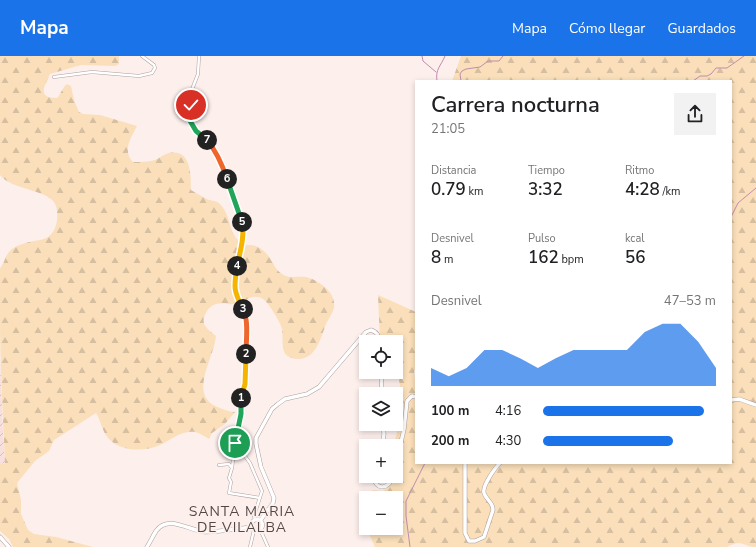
<!DOCTYPE html>
<html lang="es">
<head>
<meta charset="utf-8">
<style>
	body { margin:0; font-family:"Nunito Sans",sans-serif; background:#f2f2f2; color:#202124; height:100vh; display:flex; flex-direction:column; font-size:15px; white-space:nowrap }
	* { box-sizing:border-box; margin:0 }
	p { font-size:13px; color:#757577 }
	.icon { flex:none; width:22px; height:22px; fill:none; stroke:currentColor; stroke-width:2; stroke-linecap:round; stroke-linejoin:round }
	.map { position:relative; flex:1; overflow:hidden }
	.side { position:absolute; left:415px; top:24px; width:317px; height:384px; display:flex; flex-direction:column; background:#fff; border-radius:0px; box-shadow:0 2px 6px #0003 }
	.side>* { flex:none }
	.buttons { position:absolute; left:359px; top:279px; display:grid; gap:8px }
	.buttons a { display:grid; place-items:center; width:44px; height:44px; border-radius:0px; background:#fff; box-shadow:0 2px 6px #0003; font-size:20px }
	.pin { position:absolute; display:grid; place-items:center; width:34px; height:34px; color:#fff; margin:-17px; border:2px solid #fff; border-radius:50%; box-shadow:0 1px 4px #0007 }
	.km { position:absolute; width:20px; height:20px; margin:-10px; border-radius:50%; background:#222; color:#fff; font-size:11px; line-height:20px; text-align:center }
	.round { display:grid; place-items:center; flex:none; width:42px; height:42px; border-radius:0px; background:#f2f2f2 }
	.summary { display:flex; align-items:center; justify-content:space-between; height:68px; padding:0 16px }
	h1 { font-size:22px; font-weight:600; line-height:30px }
	.stats { display:grid; grid-template-columns:repeat(3,1fr); gap:6px; height:68px; padding:4px 16px }
	.stats div { display:grid; align-content:center }
	.stats b { font-size:17px; font-weight:600 }
	.stats small { font-size:11px; font-weight:400 }
	.stats p { font-size:11px }
	.chart { height:112px; padding:8px 16px }
	.chart p { display:flex; justify-content:space-between }
	.chart svg { width:100%; height:72px; margin-top:4px; fill:#1a73e8; opacity:.7 }
	ul { padding:0 16px; list-style:none; font-size:13px }
	li { display:grid; grid-template-columns:64px 48px 1fr; align-items:center; height:30px }
	li i { height:10px; border-radius:5px; background:#1a73e8 }
	header { display:flex; align-items:center; gap:24px; box-sizing:border-box; height:56px; padding:0 20px; background:#1a73e8; color:#fff }
	header strong { font-size:19px }
	nav { display:flex; gap:22px; margin-inline-start:auto; font-size:14px }
	.map>svg:first-child { display:block }
</style>
</head>
<body>
<header>
<strong>Mapa</strong>
<nav><a>Mapa</a><a>Cómo llegar</a><a>Guardados</a></nav>
</header>
<div class="map">
<svg width="756" height="491" viewBox="0 0 756 491">
	<defs>
		<pattern id="industrial-furrows" width="10" height="10" patternUnits="userSpaceOnUse"><rect width="10" height="10" fill="#f7e0dd"/><path d="M-1 1l2-2M0 10L10 0M9 11l2-2" fill="none" stroke="#d4c0be"/></pattern>
		<pattern id="forest-firs" width="22" height="20" patternUnits="userSpaceOnUse"><rect width="22" height="20" fill="#fadfba"/><path d="M5 1l3.5 6h-7zM16 11l3.5 6h-7z" fill="#d6bfa0"/></pattern>
	</defs>
	<rect width="100%" height="100%" fill="#fdefec"/>
	<path fill="url(#industrial-furrows)" d="M0,302L3,377L5,408L0,407Z"/>
	<path fill="url(#forest-firs)" d="M0,0H119V8L115,10L81,9L50,18C45,30 36,42 57,42C61,38 62,32 67,28L71,30L74,44L79,56L83,58L100,59L137,70C131,82 122,94 133,106C140,106 148,106 155,104C159,103 162,99 166,98C191,90 191,118 191,134C196,137 201,140 207,143C211,145 216,144 220,148C229,156 230,176 237,183C239,184 243,187 244,188C246,189 248,189 250,189C256,189 262,193 266,197C272,203 275,214 282,218C289,223 298,220 306,221C321,225 341,240 332,257C330,261 328,264 326,268C321,280 317,303 298,303C278,302 284,287 282,273C281,267 268,246 263,243C251,235 241,250 229,248C219,246 209,248 205,259C200,269 209,274 216,280C214,303 186,341 220,352C225,354 230,356 235,356L225,368L212,377L209,383C204,380 199,377 195,376C181,374 171,384 160,389C144,396 120,396 108,382C102,375 101,365 96,357L54,384L49,395L35,405L17,427L21,444V458L28,474L34,478L56,481L93,491H13L9,483L0,475V407L5,408C3,359 0,311 0,262C0,248 0,228 0,214C0,211 3,208 4,206C8,191 20,188 34,185C38,184 42,184 46,182C57,177 59,161 56,150C51,133 12,135 0,119Z
		M461,0H756V491C742,491 744,482 727,491H375L369,478L368,472H396V442H369L373,434L383,435L388,431V420H396V390H393L397,377L396,368L397,340L404,339H402L396,309V286H380L378,239L416,256V313L414,315L416,337V407H731V25H452Z"/>
	<g fill="none" stroke-linecap="round" stroke-linejoin="round">
		<path stroke="#c18caf" stroke-width="1" d="M422,0L423,5L436,16
			M437,25C435,13 441,10 445,0
			M461,25L460,18L462,15L466,13L480,11L488,5H499L503,0
			M693,25L700,20H707L711,18L716,12H727L744,0
			M731,161L738,147L756,132
			M410,491L406,460V445L425,407"/>
		<g stroke="#ada09e" stroke-width="3.5">
			<path id="street" d="M199,0L198,18L191,36V49L189,63L196,75L207,84L213,91L221,106L243,171L242,186L234,229L237,243L244,257L246,281L245,328L242,340L241,358L235,387L232,412L229,422L231,426L229,437L260,442
				M54,21L92,16L139,20L152,17L155,12L154,9L142,0
				M236,388L250,407L262,435L254,460L255,464
				M219,409L229,408L232,412
				M260,473L268,491
				M250,491L254,474"/>
		</g>
		<g stroke="#ada09e" stroke-width="4.5">
			<path id="secondary" d="M381,316L382,338
				M731,344L739,343L756,349
				M382,390L384,378L383,368
				M465,407V477L469,485H475L484,481L493,454C493,446 486,444 484,437C482,430 495,412 500,407
				M396,408L404,373L407,345L412,340L416,341
				M374,420C375,436 390,433 393,420
				M251.5 469a5.5 5.5 0 1 1 11 0a5.5 5.5 0 1 1-11 0Z
				M260,465L273,447L274,442L261,411L256,388V382L272,353L278,348L285,343L307,338L319,331L366,276L371,274C377,276 379,279 379,286
				M0,481L9,491
				M147,491C150,486 153,480 156,475C168,458 190,475 205,476C220,476 237,473 252,471"/>
		</g>
		<use href="#street" stroke="#fff" stroke-width="2.5"/>
		<use href="#secondary" stroke="#fff" stroke-width="3.5"/>
	</g>
	<g fill="none" stroke-linecap="round" stroke-linejoin="round">
		<g stroke="#fff" stroke-width="8">
			<path id="split-1" d="M235,387L241,358V342"/>
		</g>
		<g stroke="#fff" stroke-width="8">
			<path id="split-2" d="M241,342L245,328L246,298"/>
		</g>
		<g stroke="#fff" stroke-width="8">
			<path id="split-3" d="M243,253C249,265 246,284 246,298"/>
		</g>
		<g stroke="#fff" stroke-width="8">
			<path id="split-4" d="M237,210C234,231 233,234 243,253"/>
		</g>
		<g stroke="#fff" stroke-width="8">
			<path id="split-5" d="M237,210C240,196 245,180 242,166"/>
		</g>
		<g stroke="#fff" stroke-width="8">
			<path id="split-6" d="M227,123L242,166"/>
		</g>
		<g stroke="#fff" stroke-width="8">
			<path id="split-7" d="M207,84C217,96 222,108 227,123"/>
		</g>
		<g stroke="#fff" stroke-width="8">
			<path id="split-8" d="M191,49L189,63L196,75L207,84"/>
		</g>
		<use href="#split-1" stroke="#22a559" stroke-width="5"/>
		<use href="#split-2" stroke="#f5b400" stroke-width="5"/>
		<use href="#split-3" stroke="#f0652b" stroke-width="5"/>
		<use href="#split-4" stroke="#f5b400" stroke-width="5"/>
		<use href="#split-5" stroke="#f5b400" stroke-width="5"/>
		<use href="#split-6" stroke="#22a559" stroke-width="5"/>
		<use href="#split-7" stroke="#f0652b" stroke-width="5"/>
		<use href="#split-8" stroke="#22a559" stroke-width="5"/>
	</g>
	<g text-anchor="middle" dominant-baseline="central" stroke-width="3.5" stroke-linejoin="round" paint-order="stroke">
		<g font-size="14" letter-spacing="1" fill="#524745" stroke="#fdefec">
			<text x="242" y="455">SANTA MARIA<tspan x="242" dy="16">DE VILALBA</tspan></text>
		</g>
	</g>
</svg>
<div class="buttons">
<a><svg class="icon" aria-label="locate" viewBox="0 0 24 24"><circle cx="12" cy="12" r="6"/><path d="M12 2v4M12 18v4M2 12h4M18 12h4"/></svg></a>
<a><svg class="icon" aria-label="layers" viewBox="0 0 24 24"><path d="M12 4l9 5-9 5-9-5zM3 14l9 5 9-5"/></svg></a>
<a>+</a>
<a>−</a>
</div>
<div class="pin" style="left:235px;top:387px;background:#1e9e55"><svg class="icon" aria-label="arrive" viewBox="0 0 24 24"><path d="M6 21V4h12l-3 4 3 4H6"/></svg></div>
<div class="pin" style="left:191px;top:49px;background:#d93025"><svg class="icon" aria-label="check" viewBox="0 0 24 24"><path d="M5 12l5 5 9-10"/></svg></div>
<b class="km" style="left:241px;top:342px">1</b>
<b class="km" style="left:246px;top:298px">2</b>
<b class="km" style="left:243px;top:253px">3</b>
<b class="km" style="left:237px;top:210px">4</b>
<b class="km" style="left:242px;top:166px">5</b>
<b class="km" style="left:227px;top:123px">6</b>
<b class="km" style="left:207px;top:84px">7</b>
<section class="side">
<div class="summary"><div><h1>Carrera nocturna</h1><p>21:05</p></div><a class="round"><svg class="icon" aria-label="share" viewBox="0 0 24 24"><path d="M12 15V3M7 8l5-5 5 5M5 13v7h14v-7"/></svg></a></div>
<div class="stats">
<div><p>Distancia</p><b>0.79<small> km</small></b></div>
<div><p>Tiempo</p><b>3:32</b></div>
<div><p>Ritmo</p><b>4:28<small> /km</small></b></div>
</div>
<div class="stats">
<div><p>Desnivel</p><b>8<small> m</small></b></div>
<div><p>Pulso</p><b>162<small> bpm</small></b></div>
<div><p>kcal</p><b>56</b></div>
</div>
<div class="chart"><p><span>Desnivel</span>47–53 m</p>
<svg viewBox="0 0 160 44" preserveAspectRatio="none"><path d="M0 44V33L10 38L20 33L30 22L40 22L50 27L60 33L70 27L80 22L90 22L100 22L110 22L120 11L130 6L140 6L150 17L160 33V44z"/></svg>
</div>
<ul>
<li><b>100 m</b>4:16<i style="width:93%"></i></li>
<li><b>200 m</b>4:30<i style="width:75%"></i></li>
</ul>
</section>
</div>
</body>
</html>
